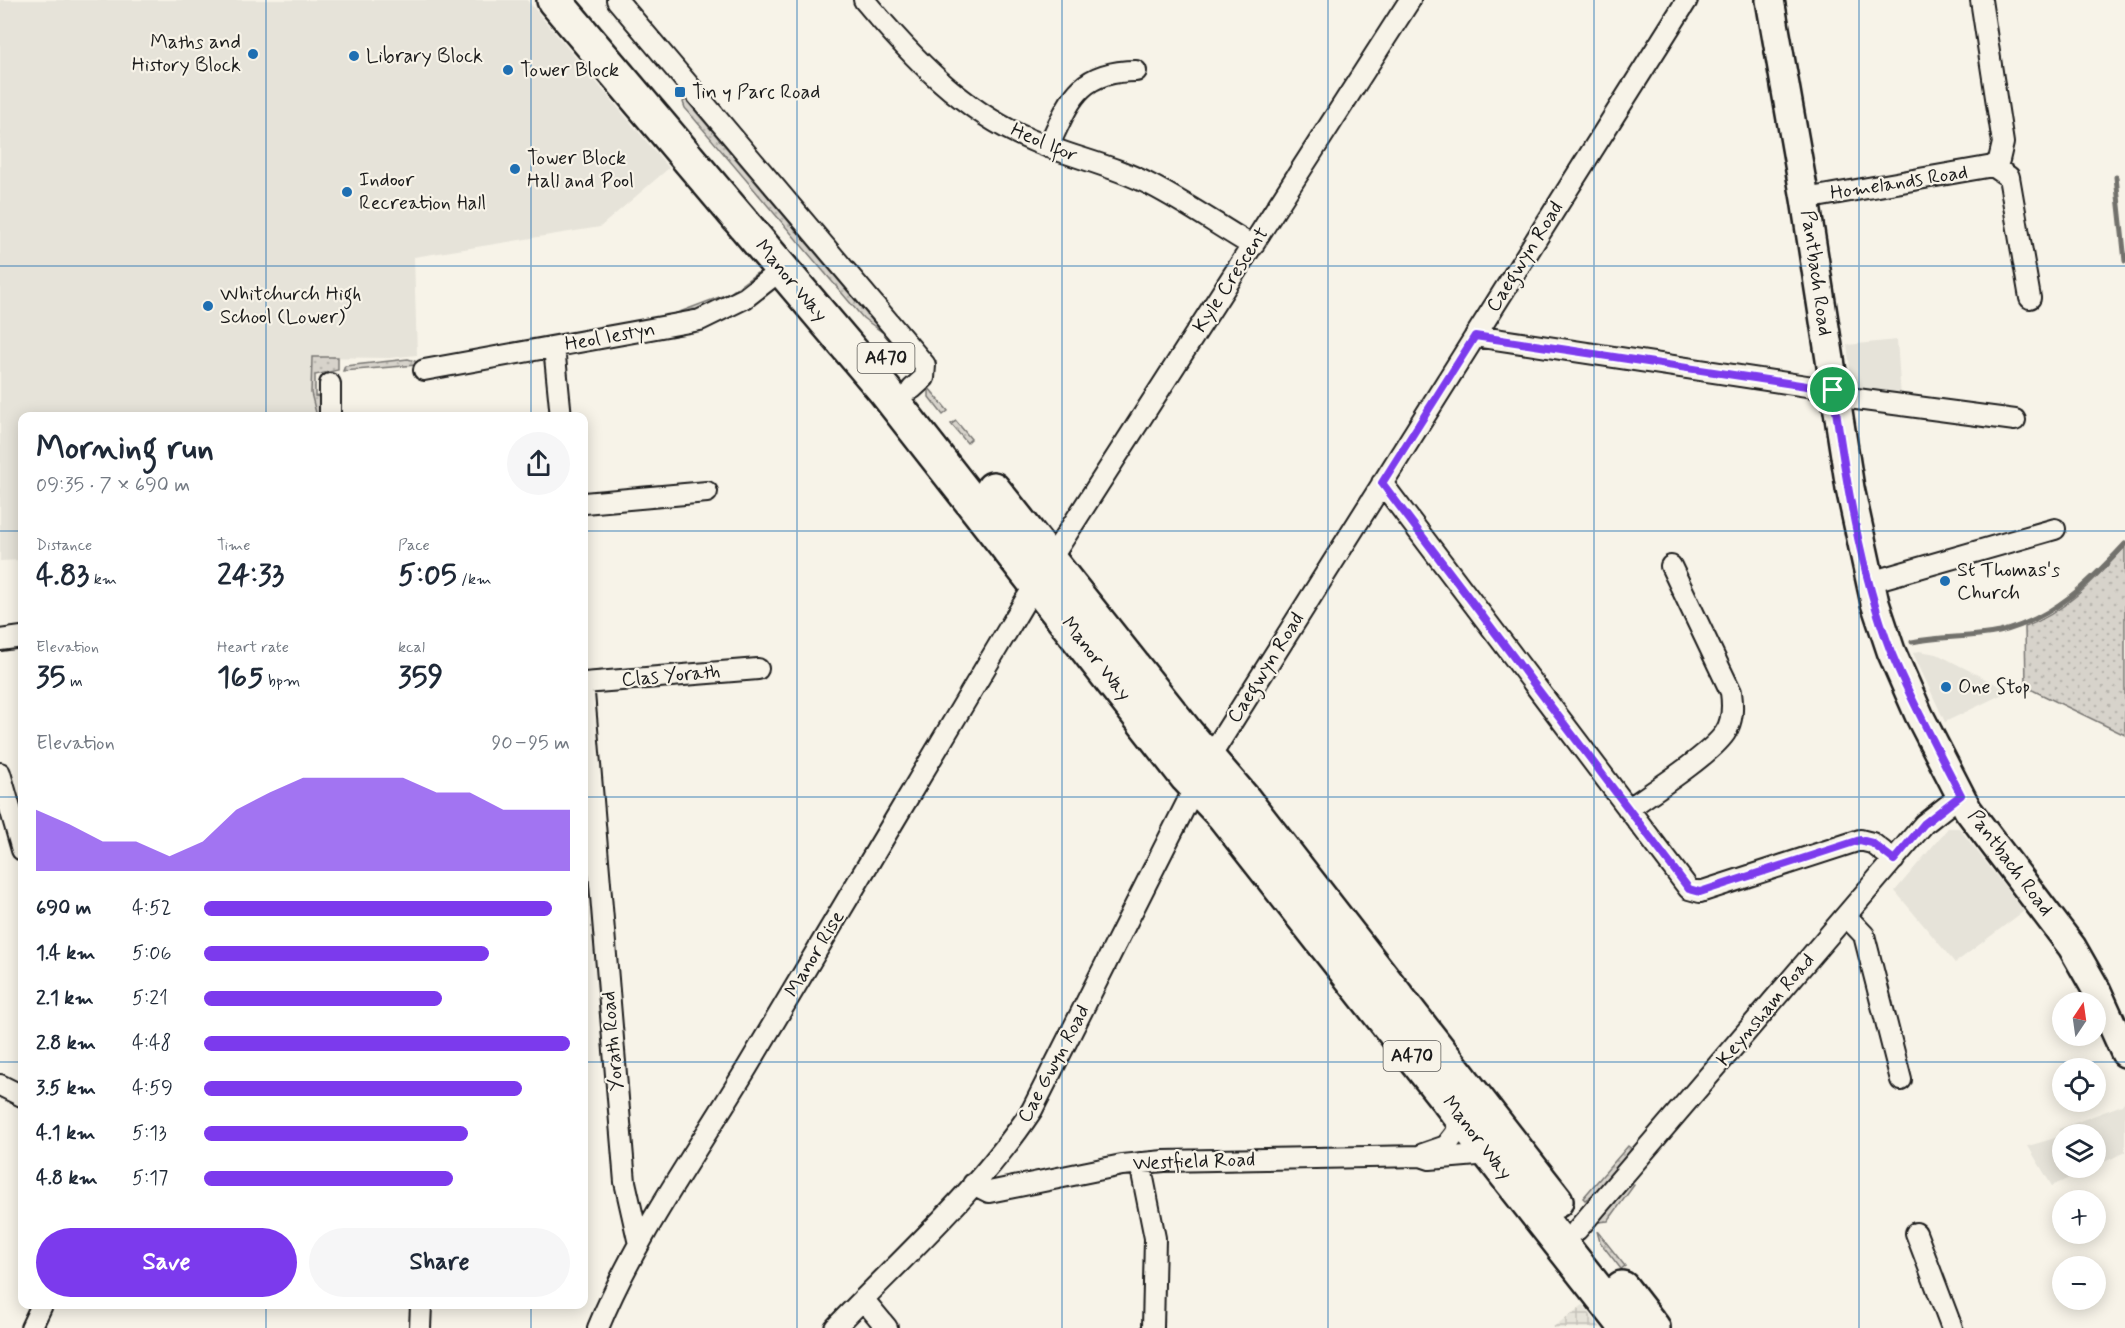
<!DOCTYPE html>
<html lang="en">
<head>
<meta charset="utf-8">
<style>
	body { margin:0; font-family:Mynerve,sans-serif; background:#f6f6f7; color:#1f2937; height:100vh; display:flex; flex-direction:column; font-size:22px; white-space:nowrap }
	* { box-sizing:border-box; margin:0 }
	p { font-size:20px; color:#747a83 }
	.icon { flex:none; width:33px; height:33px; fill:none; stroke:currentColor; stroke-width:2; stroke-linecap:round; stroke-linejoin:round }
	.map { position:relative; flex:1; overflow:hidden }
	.details { position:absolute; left:18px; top:412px; width:570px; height:897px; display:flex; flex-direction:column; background:#fff; border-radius:12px; box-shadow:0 3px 15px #0003 }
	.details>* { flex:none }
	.needle { width:39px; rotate:13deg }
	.buttons { position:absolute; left:2052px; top:992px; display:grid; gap:12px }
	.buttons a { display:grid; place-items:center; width:54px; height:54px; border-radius:50%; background:#fff; box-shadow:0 3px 15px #0003; font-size:30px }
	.pin { position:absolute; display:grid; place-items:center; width:51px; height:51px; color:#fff; margin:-26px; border:3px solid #fff; border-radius:50%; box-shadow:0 2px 6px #0007 }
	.round { display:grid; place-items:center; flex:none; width:63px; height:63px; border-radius:32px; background:#f6f6f7 }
	.overview { display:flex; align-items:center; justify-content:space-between; height:102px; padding:0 18px }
	h1 { font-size:33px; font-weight:700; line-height:45px }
	.figures { display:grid; grid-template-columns:repeat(3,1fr); gap:9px; height:102px; padding:6px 18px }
	.figures div { display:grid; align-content:center }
	.figures b { font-size:30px; font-weight:700 }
	.figures small { font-size:16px; font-weight:400 }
	.figures p { font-size:16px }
	.chart { height:168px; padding:12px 18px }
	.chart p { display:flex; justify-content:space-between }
	.chart svg { width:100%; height:108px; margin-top:6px; fill:#7c3aed; opacity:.7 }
	.action { display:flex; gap:12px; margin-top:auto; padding:12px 18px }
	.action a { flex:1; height:69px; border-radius:36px; background:#7c3aed; color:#fff; font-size:24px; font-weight:700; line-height:69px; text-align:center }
	.action a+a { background:#f6f6f7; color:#1f2937 }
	ul { padding:0 18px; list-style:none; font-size:20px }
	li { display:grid; grid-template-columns:96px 72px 1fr; align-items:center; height:45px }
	li i { height:15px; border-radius:8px; background:#7c3aed }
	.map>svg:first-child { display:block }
</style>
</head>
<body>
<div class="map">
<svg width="2125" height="1328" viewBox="0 0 2125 1328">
	<defs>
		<pattern id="industrial-grid" width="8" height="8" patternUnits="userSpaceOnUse" patternTransform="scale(1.5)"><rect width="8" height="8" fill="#e6e3d9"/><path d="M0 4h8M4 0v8" fill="none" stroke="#c5c2ba"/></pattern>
		<pattern id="green-dots" width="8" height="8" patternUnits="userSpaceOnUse" patternTransform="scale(1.5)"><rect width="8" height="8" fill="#d7d3cb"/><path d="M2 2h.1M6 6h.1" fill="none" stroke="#b8b5ae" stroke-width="1.8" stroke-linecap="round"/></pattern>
	</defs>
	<rect width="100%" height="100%" fill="#f7f3e8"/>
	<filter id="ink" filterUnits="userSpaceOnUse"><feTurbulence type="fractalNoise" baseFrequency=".0167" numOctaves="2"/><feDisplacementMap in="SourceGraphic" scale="12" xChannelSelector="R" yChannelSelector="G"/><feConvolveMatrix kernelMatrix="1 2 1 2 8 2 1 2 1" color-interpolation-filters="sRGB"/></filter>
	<g filter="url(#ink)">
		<path fill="#e6e3d9" d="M0,0H527L669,168L600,227L414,257L417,355L389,358L312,357L311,393L317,417H22V560L0,561Z
			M1897,340L1901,398L1853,391L1847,345Z
			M1919,651L1937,654L2009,691L1945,722L1913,653Z
			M1948,828H1959L2024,911L1955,963L1895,891Z
			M2125,1101V1152L2096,1166V1134H2062V1167H2093L2052,1186L2028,1146L2059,1137V1129L2122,1105Z"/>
		<path fill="url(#industrial-grid)" d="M1583,1305L1601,1328H1552Z"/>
		<path fill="url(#green-dots)" stroke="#7a7874" stroke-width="1.5" d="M686,100L882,332L863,318L685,108L683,102Z
			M757,273L759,275L733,298L678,319L677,313L730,293Z
			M312,357H338V370L315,375V396L321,397V417H317L311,393Z
			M408,359L415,361L416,365L343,371L345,366Z
			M929,388L948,411L943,415L929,397Z
			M956,421L971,439L967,443L951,424Z
			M2125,547V735L2026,687L2025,627C2066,612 2096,578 2125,547Z
			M1628,1146L1633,1150L1595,1194L1585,1200L1583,1198Z
			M1632,1183L1634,1185L1608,1221L1598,1222Z
			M1597,1231L1625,1266L1621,1269L1600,1242Z"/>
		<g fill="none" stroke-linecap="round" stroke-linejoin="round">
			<path stroke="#72716c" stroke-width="5" d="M2116,177L2125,261
				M1912,642C1941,636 1970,638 1999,632C2053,619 2089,583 2125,544"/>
			<g stroke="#1c1c1c" stroke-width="24">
				<path id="street" d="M617,0L925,365L924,378L912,389
					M864,0C911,56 962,111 1031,140C1070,157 1113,165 1151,185C1186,203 1219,226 1253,246
					M1048,147C1070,100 1078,71 1136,71
					M1993,166L2009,177L2030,298
					M1805,199L1993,166L1999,160L2003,143L1981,0
					M1475,336L1833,390
					M554,347L561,417
					M424,370L700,320L745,298L782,269
					M330,384V417
					M1834,396L2015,420
					M1382,483L1689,889L1700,892L1860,840L1872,843L1894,860
					M584,503L707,492
					M1050,560L1410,0
					M1870,582L2055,529
					M0,640L22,637
					M584,683L758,669
					M584,693L625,1182L639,1244
					M0,773L22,850
					M1628,809C1651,793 1710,755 1725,733C1733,721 1733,707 1731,692L1671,566
					M1846,916L1864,935L1901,1080
					M0,1085L22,1096
					M1423,1154L1446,1146L1456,1133L1460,1117
					M1140,1163L1155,1238L1153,1328
					M973,1184L989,1192L1122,1165L1164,1161L1421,1156L1430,1159L1489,1154
					M1577,1230L1924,824L1961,795
					M1916,1233L1952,1328
					M863,1299L887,1328
					M31,1328L42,1305
					M420,1328L421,1305
					M598,1328C637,1233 699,1149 751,1061C847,901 941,741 1037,581
					M835,1328C901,1259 979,1190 1032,1110L1210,757L1687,0"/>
			</g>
			<g stroke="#1c1c1c" stroke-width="32">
				<path id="secondary" d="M1770,0L1805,199L1850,488L1875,603L1891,651L1919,715L1968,810L2072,947L2097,991L2125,1053"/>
			</g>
			<g stroke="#1c1c1c" stroke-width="38">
				<path id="highway" d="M554,0L885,391L1187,777L1224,816L1627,1328
					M993,489L1188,735L1244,800L1556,1201
					M1622,1288L1653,1328"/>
			</g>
			<use href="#street" stroke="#f7f3e8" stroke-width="20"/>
			<use href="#secondary" stroke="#f7f3e8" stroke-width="27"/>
			<use href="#highway" stroke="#f7f3e8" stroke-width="33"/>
		</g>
	</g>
	<g fill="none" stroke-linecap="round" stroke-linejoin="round" filter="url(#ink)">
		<g stroke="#fff" stroke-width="12">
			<path id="route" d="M1475,336L1833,390C1845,475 1860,572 1891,652C1911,701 1937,748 1961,795L1924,824L1894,860L1872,843L1860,840L1700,892L1689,889L1382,483Z"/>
		</g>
		<use href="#route" stroke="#7c3aed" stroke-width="8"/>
	</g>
	<path fill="none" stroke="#1f6fb2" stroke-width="1.5" stroke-opacity="0.55" d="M266,0V417M531,0V417M797,0V1328M1062,0V1328M1328,0V1328M1594,0V1328M1859,0V1328M0,266H2125M0,531H22M584,531H2125M0,797H22M584,797H2125M0,1062H22M584,1062H2125M266,1305V1328M531,1305V1328"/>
	<g fill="#1f6fb2" stroke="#f7f3e8" stroke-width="2">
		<circle cx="253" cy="54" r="6"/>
		<circle cx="354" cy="56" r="6"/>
		<circle cx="508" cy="70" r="6"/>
		<rect x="674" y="86" width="12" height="12" rx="3"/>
		<circle cx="515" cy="169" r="6"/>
		<circle cx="347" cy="192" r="6"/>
		<circle cx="208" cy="306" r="6"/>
		<circle cx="1945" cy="581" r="6"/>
		<circle cx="1946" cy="687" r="6"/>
	</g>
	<g text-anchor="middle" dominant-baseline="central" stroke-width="4.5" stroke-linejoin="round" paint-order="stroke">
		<g fill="#f7f3e8" stroke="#5e5c59" stroke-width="1.5">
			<rect x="857.5" y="343" width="57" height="30" rx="4.5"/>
			<rect x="1383.5" y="1041" width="57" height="30" rx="4.5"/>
		</g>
		<g font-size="18" font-weight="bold" fill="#1c1c1c">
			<text x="886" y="358">A470</text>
			<text x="1412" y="1056">A470</text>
		</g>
		<g font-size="20" fill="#1c1c1c" stroke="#f7f3e8" text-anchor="start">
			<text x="241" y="42" text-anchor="end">Maths and<tspan x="241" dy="23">History Block</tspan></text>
			<text x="366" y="56">Library Block</text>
			<text x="520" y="70">Tower Block</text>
			<text x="692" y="92">Tin y Parc Road</text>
			<text x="527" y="158">Tower Block<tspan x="527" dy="23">Hall and Pool</tspan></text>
			<text x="359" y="180">Indoor<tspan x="359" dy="23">Recreation Hall</tspan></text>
			<text x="220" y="294">Whitchurch High<tspan x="220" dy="23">School (Lower)</tspan></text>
			<text x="1957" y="570">St Thomas's<tspan x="1957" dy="23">Church</tspan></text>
			<text x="1958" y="687">One Stop</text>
		</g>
		<g font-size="20" fill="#1c1c1c" stroke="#f7f3e8">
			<text transform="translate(1044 143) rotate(23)">Heol Ifor</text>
			<text transform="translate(1899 183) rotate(-9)">Homelands Road</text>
			<text transform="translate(1525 257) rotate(-58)">Caegwyn Road</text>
			<text transform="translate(1816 273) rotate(82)">Pantbach Road</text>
			<text transform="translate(1231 280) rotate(-57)">Kyle Crescent</text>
			<text transform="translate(791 281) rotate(50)">Manor Way</text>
			<text transform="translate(610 337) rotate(-10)">Heol Iestyn</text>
			<text transform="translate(1096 659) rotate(52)">Manor Way</text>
			<text transform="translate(1266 668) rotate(-58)">Caegwyn Road</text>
			<text transform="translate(671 676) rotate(-5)">Clas Yorath</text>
			<text transform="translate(2010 863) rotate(53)">Pantbach Road</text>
			<text transform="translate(815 954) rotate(-59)">Manor Rise</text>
			<text transform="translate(1766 1010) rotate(-50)">Keynsham Road</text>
			<text transform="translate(613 1041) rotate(-95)">Yorath Road</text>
			<text transform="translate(1054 1064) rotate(-62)">Cae Gwyn Road</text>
			<text transform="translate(1477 1138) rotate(52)">Manor Way</text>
			<text transform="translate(1194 1162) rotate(-2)">Westfield Road</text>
		</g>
	</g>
</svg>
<div class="buttons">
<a><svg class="needle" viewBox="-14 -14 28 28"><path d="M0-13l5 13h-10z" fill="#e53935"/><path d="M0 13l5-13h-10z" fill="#747a83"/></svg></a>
<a><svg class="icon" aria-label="locate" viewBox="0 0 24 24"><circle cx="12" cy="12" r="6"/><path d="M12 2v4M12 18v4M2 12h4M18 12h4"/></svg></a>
<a><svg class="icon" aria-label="layers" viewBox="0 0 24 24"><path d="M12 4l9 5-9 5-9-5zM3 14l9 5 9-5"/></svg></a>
<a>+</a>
<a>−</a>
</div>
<div class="pin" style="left:1833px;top:390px;background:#1e9e55"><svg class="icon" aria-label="arrive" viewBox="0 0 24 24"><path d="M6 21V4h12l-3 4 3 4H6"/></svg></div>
<section class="details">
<div class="overview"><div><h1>Morning run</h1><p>09:35 · 7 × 690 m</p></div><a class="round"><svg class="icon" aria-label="share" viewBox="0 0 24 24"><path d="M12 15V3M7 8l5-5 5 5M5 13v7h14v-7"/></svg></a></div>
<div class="figures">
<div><p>Distance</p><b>4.83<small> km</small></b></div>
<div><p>Time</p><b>24:33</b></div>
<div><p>Pace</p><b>5:05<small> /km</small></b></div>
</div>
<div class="figures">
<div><p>Elevation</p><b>35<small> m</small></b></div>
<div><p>Heart rate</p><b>165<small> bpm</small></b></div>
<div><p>kcal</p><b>359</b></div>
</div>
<div class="chart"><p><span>Elevation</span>90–95 m</p>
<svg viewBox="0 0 160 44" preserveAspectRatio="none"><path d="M0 44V19L10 25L20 32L30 32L40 38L50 32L60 19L70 12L80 6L90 6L100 6L110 6L120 12L130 12L140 19L150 19L160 19V44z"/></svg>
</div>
<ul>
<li><b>690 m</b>4:52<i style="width:95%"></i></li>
<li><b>1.4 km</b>5:06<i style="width:78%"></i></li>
<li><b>2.1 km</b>5:21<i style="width:65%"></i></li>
<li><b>2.8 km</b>4:48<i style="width:100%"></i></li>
<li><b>3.5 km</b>4:59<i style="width:87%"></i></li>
<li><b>4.1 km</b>5:13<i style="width:72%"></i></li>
<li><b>4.8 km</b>5:17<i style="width:68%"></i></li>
</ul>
<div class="action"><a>Save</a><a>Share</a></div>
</section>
</div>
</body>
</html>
